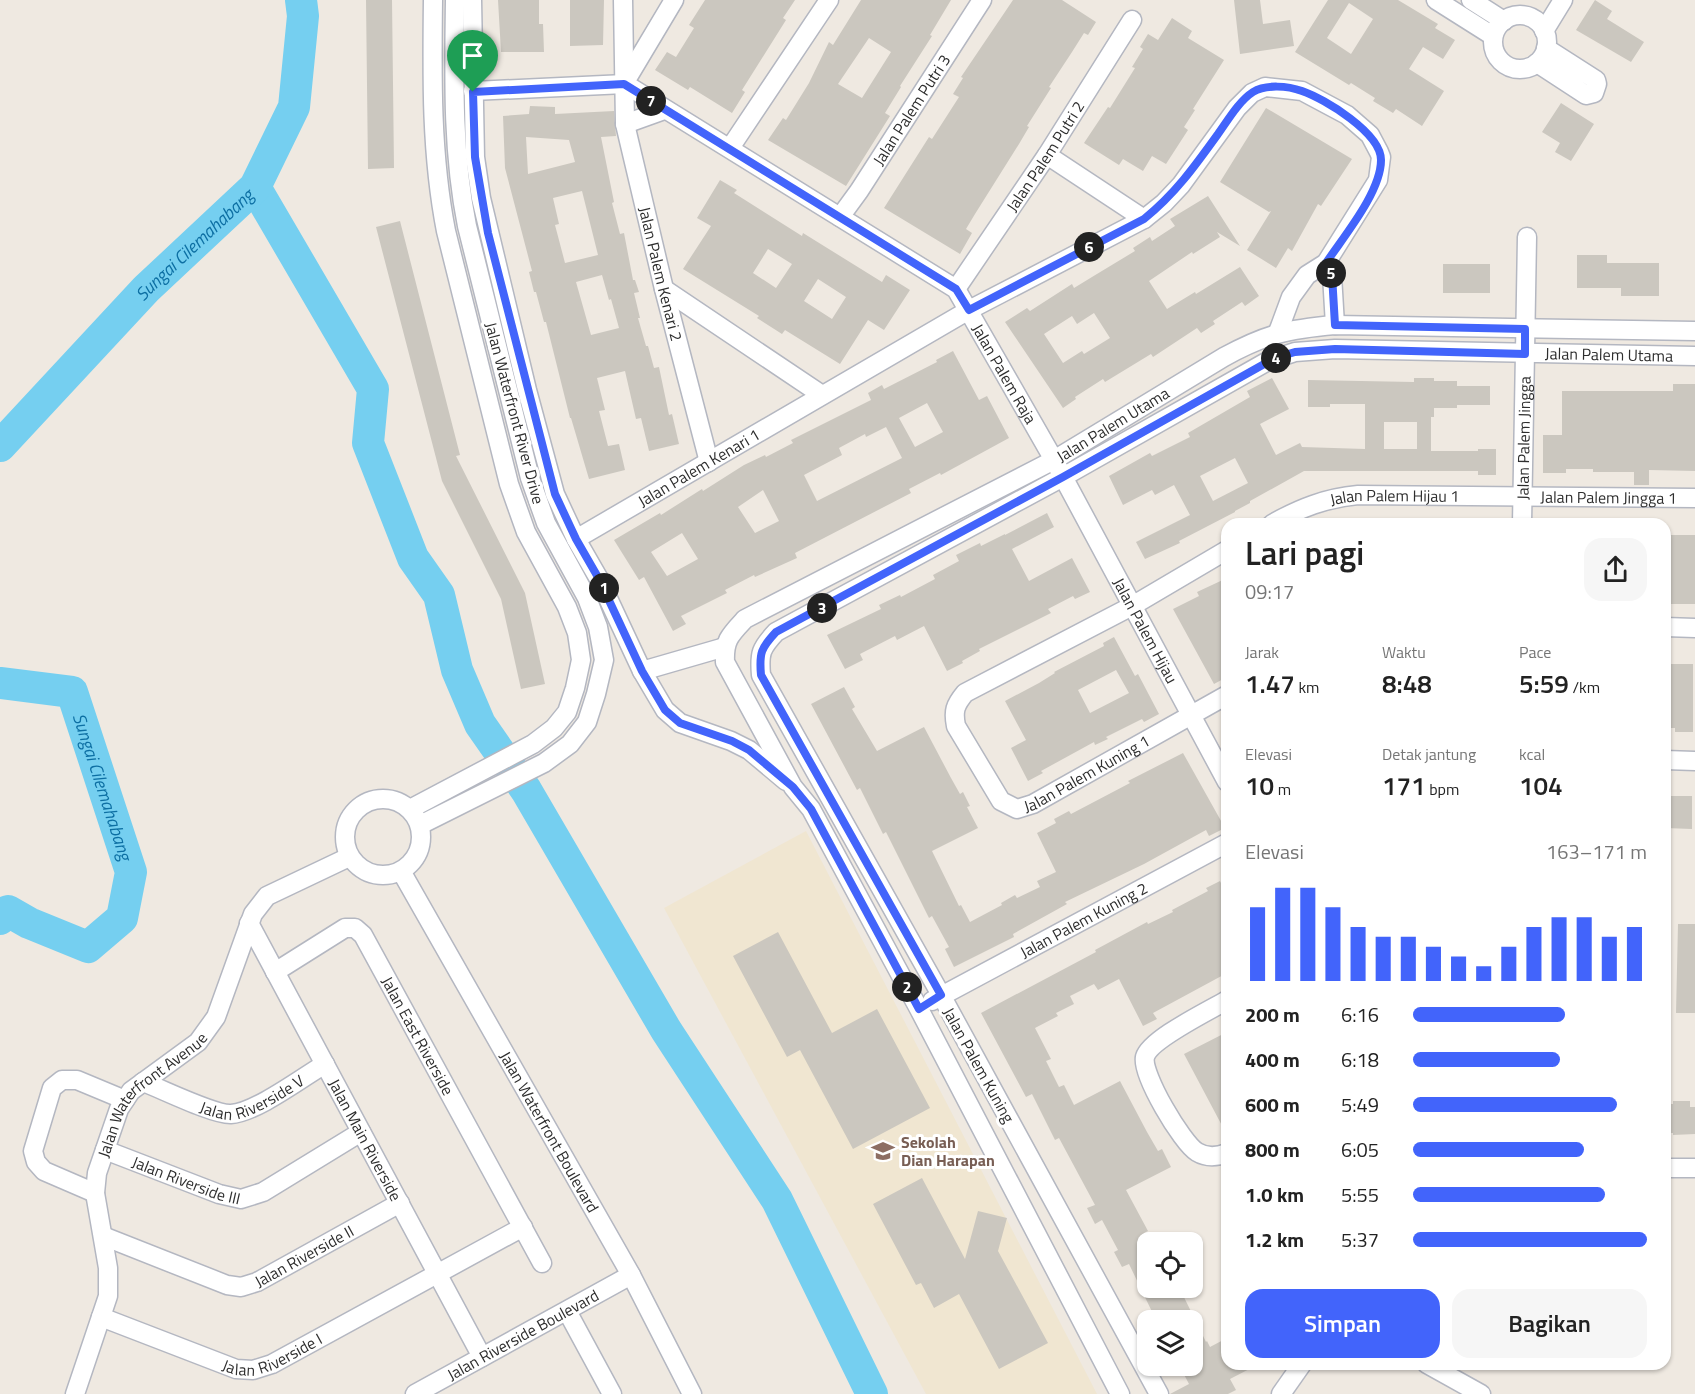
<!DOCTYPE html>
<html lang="id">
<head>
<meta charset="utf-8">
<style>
	body { margin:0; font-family:"Titillium Web",sans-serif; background:#f6f6f6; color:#222; height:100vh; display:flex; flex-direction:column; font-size:22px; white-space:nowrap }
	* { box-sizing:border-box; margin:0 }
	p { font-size:20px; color:#767676 }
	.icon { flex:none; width:33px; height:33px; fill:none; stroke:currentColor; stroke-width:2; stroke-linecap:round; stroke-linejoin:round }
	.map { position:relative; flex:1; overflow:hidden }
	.details { position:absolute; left:1221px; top:518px; width:450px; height:852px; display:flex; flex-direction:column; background:#fff; border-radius:18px; box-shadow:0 2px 4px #0004 }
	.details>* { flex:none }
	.fabs { position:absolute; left:1137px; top:1232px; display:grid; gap:12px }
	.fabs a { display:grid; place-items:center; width:66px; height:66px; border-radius:12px; background:#fff; box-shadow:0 2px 4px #0004; font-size:30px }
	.pin { position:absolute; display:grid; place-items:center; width:51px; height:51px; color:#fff; margin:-62px -26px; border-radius:50% 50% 50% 0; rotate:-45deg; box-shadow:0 0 6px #0007 }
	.pin .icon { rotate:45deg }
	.km { position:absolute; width:30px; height:30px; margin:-15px; border-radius:50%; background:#222; color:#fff; font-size:16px; line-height:30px; text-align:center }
	.round { display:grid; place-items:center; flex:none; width:63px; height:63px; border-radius:18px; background:#f6f6f6 }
	.overview { display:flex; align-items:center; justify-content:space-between; height:102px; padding:0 24px }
	h1 { font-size:33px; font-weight:600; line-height:45px }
	.figures { display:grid; grid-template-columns:repeat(3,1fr); gap:9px; height:102px; padding:6px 24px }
	.figures div { display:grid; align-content:center }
	.figures b { font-size:26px; font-weight:600 }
	.figures small { font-size:16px; font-weight:400 }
	.figures p { font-size:16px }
	.chart { height:168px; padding:12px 24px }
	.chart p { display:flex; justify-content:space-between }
	.chart svg { width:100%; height:108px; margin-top:6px; stroke:#4264fb; stroke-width:6 }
	.primary-button { display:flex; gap:12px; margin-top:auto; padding:12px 24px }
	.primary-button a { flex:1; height:69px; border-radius:18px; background:#4264fb; color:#fff; font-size:24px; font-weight:600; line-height:69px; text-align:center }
	.primary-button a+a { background:#f6f6f6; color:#222 }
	ul { padding:0 24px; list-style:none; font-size:20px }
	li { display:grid; grid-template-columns:96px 72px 1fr; align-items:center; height:45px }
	li i { height:15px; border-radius:8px; background:#4264fb }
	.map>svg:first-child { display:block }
</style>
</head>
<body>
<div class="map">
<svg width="1695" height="1394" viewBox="0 0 1695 1394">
	<rect width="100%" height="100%" fill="#efe9e1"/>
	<path fill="#f0e6d1" d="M806,831L1097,1394H926L664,908Z"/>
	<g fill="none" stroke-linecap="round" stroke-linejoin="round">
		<g stroke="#75cff0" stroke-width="32">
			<path d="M255,187L373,389L368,443L413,558L439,595L457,670L480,724L526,790L666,1030L777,1200L872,1394"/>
			<path id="s1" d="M0,446L146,289L255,187L294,107L303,16L301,0"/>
			<path id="s2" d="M0,683L72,692L131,872L122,918L88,947L29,923L8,911L0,919"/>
		</g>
	</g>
	<path fill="#cbc7bf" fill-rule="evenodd" d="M366,0H392L394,168L368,169Z
		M498,0H539V24H543L544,52H501Z
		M570,0H604L603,45L570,46Z
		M705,0H795L783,18L786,20L742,90L745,92L732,113L690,87L688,90L655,70L667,52L676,57L694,28L689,25Z
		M861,0H951L930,35L932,36L900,86L901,87L885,113L890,116L846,186L768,140L783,118L786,120L809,83L829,42L833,45ZM869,38L891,52L862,98L838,84Z
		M1013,0H1062L1096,22L1088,35L1084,33L1072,52L1049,87L1051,88L1027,126L1029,127L1019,144L975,214L966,229L972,233L960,254L884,208L929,137L932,139L959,97L953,94L963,78L961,77Z
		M1234,0H1260L1263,24L1290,20L1294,46L1240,54Z
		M1328,0H1398L1438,24L1435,28L1455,40L1443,59L1423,47L1409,69L1444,91L1422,126L1396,109L1393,113L1373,101L1375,98L1351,83L1349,85L1295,52ZM1349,3L1373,19L1351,54L1327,38Z
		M1595,0L1612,11L1607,19L1644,42L1631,62L1576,30Z
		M1172,18L1192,31L1188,38L1224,60L1193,109L1195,110L1184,127L1188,130L1166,164L1152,156L1143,171L1123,159L1119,165L1084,143L1108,107L1110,108L1135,68L1132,67L1143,49L1140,47L1148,34L1158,40Z
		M1561,103L1594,124L1571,161L1555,152L1560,143L1542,132Z
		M530,106L555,107V114L614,111L616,136L601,137L614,202L612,203L620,234L624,233L633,280H635L639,292L634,293L640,318H638L646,346H648L654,368L659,367L669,415L672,414L679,444L649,451L641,418L636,419L625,371L597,378L605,410L599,411L608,446L619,444L625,470L589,479L571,418H570L546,322H544L536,292H534L529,272L532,271L505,168L503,116L529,114ZM526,137L569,140L575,162L528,174ZM582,191L598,255L565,263L555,225L559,224L553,198ZM602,275L609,300L611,299L619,328L591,335L576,282Z
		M1266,108L1352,159L1321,206L1318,204L1292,251L1288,248L1276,268L1247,250L1271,211L1269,212L1220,182Z
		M720,180L737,190L734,193L802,236L803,233L882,282L886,275L910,290L884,330L868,320L840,364L785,330L782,334L757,318L759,316L683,269L711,226L697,218ZM768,249L792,264L776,288L753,273ZM818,279L846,297L832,319L804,301Z
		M1208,196L1240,246L1217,232L1220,237L1193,254L1192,252L1149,281L1167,309L1195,292L1196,294L1240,267L1259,296L1245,306L1242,302L1213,321L1215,324L1201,333L1197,328L1153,357L1151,354L1105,382L1103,379L1075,397L1076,399L1063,408L1005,322L1027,308L1030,311L1072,284L1074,288L1092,277L1135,251L1133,248L1150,237L1152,241L1175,226L1170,219ZM1094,313L1110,338L1084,354L1082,351L1063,363L1044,334L1072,316L1077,324Z
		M400,221L460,455L456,456L525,593L545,684L521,689L501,599L442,481L376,227Z
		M1577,255H1607V263H1659V296H1621V288H1577Z
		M1443,264H1490V293H1443Z
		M953,351L979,400L987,396L1009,438L941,475L940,473L909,489L911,493L795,553L797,558L755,577L754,575L725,590L727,593L681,616L686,624L673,631L644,577L639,580L614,540L660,513L661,515L702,489L703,491L744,465L765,455L766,457L793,443L791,440L871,400L868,393L882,385L884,389L937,362L936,360ZM927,403L943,432L915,447L899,418ZM886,427L902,458L817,501L804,475L842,455L839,448L865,434L866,437ZM763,490L779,521L755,533L738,507ZM682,533L698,559L667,576L651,552Z
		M1272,378L1289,409L1260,424L1276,455L1300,443L1302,447L1365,449V404H1330V407H1308V380L1414,382V378H1434V381H1457V386H1490V405H1457V408H1434V417H1431V451H1478V449H1496V475H1478V471H1304L1250,501V503L1235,511V512L1179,541L1180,543L1145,559L1136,542L1190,515L1174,485L1155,495L1152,490L1123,505L1109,476L1150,453L1152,456L1190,437L1188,433L1250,397L1247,391ZM1384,422H1417V449H1384ZM1235,458L1248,483L1213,501L1200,476Z
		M1673,384H1695V471L1649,470V485H1634V472H1593V469H1566V473H1543V435H1562V391H1673Z
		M1047,513L1054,527L1012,549L1029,581L1072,558L1090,592L1075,599L1073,596L1048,609L1051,613L979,649L980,651L962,661L963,663L947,671L924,626L897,640L895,636L860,654L863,660L845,669L827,635L881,609L879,605L900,595L901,597L935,579L933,575L959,561L956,555L980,543L981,546L1005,534V535Z
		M1665,535H1695V604H1665Z
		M1227,578V677L1214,684L1173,609L1199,596L1197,592Z
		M1114,637L1135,676L1138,674L1159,714L1144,722L1142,719L1106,737L1108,739L1095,745L1094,742L1041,771L1043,773L1028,781L1011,748L1026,740L1005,701L1039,683L1055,673L1054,672L1104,646L1103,643ZM1116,670L1129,693L1090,713L1078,690Z
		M1665,664H1693V732H1675V728H1665Z
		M844,687L855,707L852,709L877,751L924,727L951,778L960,794L963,792L970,806L967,807L978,828L932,851L959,906L961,905L970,922L1002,905L1001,903L1015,895L1017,898L1040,887L1037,881L1056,872L1037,833L1056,823L1054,819L1069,811L1071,814L1130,783L1128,781L1183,753L1225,828L1209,836L1206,830L1144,864L1065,902L1067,904L1013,934L1014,937L954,967L945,949L949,947L932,916L929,918L886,832L883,834L860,788L857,790L811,704Z
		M1665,796H1692V829L1665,828Z
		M1220,881L1227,895V973L1153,1013L1157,1019L1143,1026L1119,979L1098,990L1094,984L1070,996L1074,1004L1056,1013L1058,1016L1035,1028L1051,1059L1046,1061L1059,1087L1064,1085L1074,1105L1120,1081L1147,1132L1158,1151L1162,1149L1171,1167L1126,1190L1148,1231L1144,1233L1148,1240V1287H1179L1206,1342L1207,1341L1210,1347L1227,1338V1364H1259L1230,1379L1236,1390L1228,1394H1170L1189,1384L1179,1365H1192V1320H1156L1129,1264L1122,1267L1114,1252L1118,1250L1102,1220L1095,1224L1087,1208L1095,1205L1059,1138L1055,1140L1032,1094L1026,1097L981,1013L1096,952L1095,950L1147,922L1148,924L1173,912L1172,910L1208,891L1206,888Z
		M1678,924H1695V1013H1676Z
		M778,932L832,1033L877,1009L930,1108L853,1149L800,1050L787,1057L733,956Z
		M1227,1032V1135L1184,1054Z
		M1673,1101H1690V1107H1695V1134L1673,1135V1133H1665V1104H1673Z
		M922,1178L965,1259L978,1211L1007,1218L998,1251L1048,1343L999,1369L959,1294L934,1308L921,1283L916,1285L873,1204Z"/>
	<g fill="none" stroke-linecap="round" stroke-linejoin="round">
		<g stroke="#b4b7c1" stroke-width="21">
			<g id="minor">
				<path d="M472,0L475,157L481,198L527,390L555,494L576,539L599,579L642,671L665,710L680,723L731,741L749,750L786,781"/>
				<path id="s3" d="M623,0L625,124L664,289L709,462"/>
				<path d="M1436,0L1493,36"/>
				<path d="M1471,0L1504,21"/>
				<circle cx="1520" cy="42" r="27"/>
				<path d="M1544,31L1563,0"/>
				<path d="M1537,63L1586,95L1594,93L1597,84L1596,80L1546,48"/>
				<path d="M625,82L674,0"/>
				<path id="s4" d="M473,91L625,84L956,289L1054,460L1227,782"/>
				<path d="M625,124L664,110"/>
				<path d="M730,148L829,0"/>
				<path d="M1047,155L1144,219"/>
				<path id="s5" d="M840,217L859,191L982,0"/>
				<path d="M1326,263L1332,275L1335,325"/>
				<path d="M664,289L822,395"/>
				<path id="s6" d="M956,289L1047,155L1132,20"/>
				<path id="s7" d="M1272,524C1300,508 1326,498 1358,495L1695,498"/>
				<path id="s8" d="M1522,524L1527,237"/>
				<path id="s9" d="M576,539L969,310L1144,219L1164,203L1181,185L1237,108L1252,93L1265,87L1302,91L1347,115L1370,135L1379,152L1381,157L1378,180L1326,263L1307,275L1291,297L1278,332"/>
				<path id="s10" d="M1227,550L1132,606L965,693C955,705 953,711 956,726L1001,801L1017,809L1033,804L1227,695"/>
				<path d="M1665,627L1695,628"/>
				<path d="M642,671L725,647"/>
				<path d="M1665,760L1695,761"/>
				<circle cx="383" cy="837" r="38"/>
				<path d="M410,809L533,744L554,728L567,712L575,688L581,660L577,633L567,607L526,532L509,484L446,231C431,154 432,78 433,0"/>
				<path d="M420,825L544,763L570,744L587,722L596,694L604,660L598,627L587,598L546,523L530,478L467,226C452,151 454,76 455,0"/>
				<path id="s11" d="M401,871L631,1275L692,1394"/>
				<path id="s12" d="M249,923L482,1357"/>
				<path id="s13" d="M275,972L345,928H355L363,935L542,1263"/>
				<path d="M1227,1000C1209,1011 1150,1039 1145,1057C1141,1074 1182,1143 1197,1152C1207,1158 1217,1157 1227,1153"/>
				<path id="s14" d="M932,1001L1227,843"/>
				<path id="s15" d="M143,1082C162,1089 214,1115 231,1114C255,1113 303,1077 325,1064"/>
				<path id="s16" d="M105,1150L219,1194L241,1199L263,1192L361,1132"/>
				<path d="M1665,1168H1695"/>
				<path d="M95,1193L44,1171L36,1162L33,1151L52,1088L62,1080H77L125,1100"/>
				<path id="s17" d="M103,1236L227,1285L241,1287L257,1282L400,1203"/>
				<path d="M567,1311L612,1394"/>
				<path id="s18" d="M101,1317L236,1369L253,1370L272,1364L523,1227"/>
				<path d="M1427,1364L1481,1394"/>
				<path id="s19" d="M75,1394L108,1296V1268L95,1193L97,1173L119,1109L131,1091L198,1042L216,1017L253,914L267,896L349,857"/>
				<path id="s20" d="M415,1394L631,1275"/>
				<path id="s21" d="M1120,1394L919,1009L811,809L793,787L725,662C724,640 730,635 745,619L1054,460L1224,357C1266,334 1288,329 1335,325L1695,331"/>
				<path id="s22" d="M1159,1394L941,995L761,675C759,653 761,648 776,632L1063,477L1268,361L1295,352L1335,349L1695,356"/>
				<path d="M1281,1394L1302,1364"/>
			</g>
		</g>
		<use href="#minor" stroke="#fff" stroke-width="18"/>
	</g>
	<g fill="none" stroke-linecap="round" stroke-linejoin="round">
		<g stroke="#fff" stroke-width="12">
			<path id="route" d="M624,84L956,289L969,310L1144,219C1175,194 1195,166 1218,134C1228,120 1239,101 1253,92C1266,84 1288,86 1302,91C1325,99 1381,133 1381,160C1381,192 1344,236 1326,263L1332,275L1335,325L1525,329V354L1335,349L1295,352L1275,358L1063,477L776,632C761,648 759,653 761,675L941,995L919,1009L811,809L793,787L749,750L732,741L680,723L665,710L642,671L599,579L576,539L555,494L488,233L475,157L473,92Z"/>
		</g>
		<use href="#route" stroke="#4264fb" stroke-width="8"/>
	</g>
	<defs>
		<g id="school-bare" transform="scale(1.8)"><path d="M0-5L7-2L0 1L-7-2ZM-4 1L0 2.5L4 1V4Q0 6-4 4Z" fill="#8d6e63" stroke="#fff" stroke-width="2.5" paint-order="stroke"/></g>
	</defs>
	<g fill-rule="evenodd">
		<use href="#school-bare" x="883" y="1151"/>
	</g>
	<g text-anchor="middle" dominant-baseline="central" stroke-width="6" stroke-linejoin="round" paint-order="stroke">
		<g font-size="16" fill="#2e2e2e" stroke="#fff">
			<text stroke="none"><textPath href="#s5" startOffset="129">Jalan Palem Putri 3</textPath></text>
			<text stroke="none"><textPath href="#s6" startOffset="160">Jalan Palem Putri 2</textPath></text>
			<text stroke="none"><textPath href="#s3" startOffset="278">Jalan Palem Kenari 2</textPath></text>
			<text stroke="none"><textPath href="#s22" startOffset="1774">Jalan Palem Utama</textPath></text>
			<text stroke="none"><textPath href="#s4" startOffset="639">Jalan Palem Raja</textPath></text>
			<text transform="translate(515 413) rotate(75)">Jalan Waterfront River Drive</text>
			<text stroke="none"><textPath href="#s21" startOffset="1298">Jalan Palem Utama</textPath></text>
			<text stroke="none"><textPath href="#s8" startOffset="86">Jalan Palem Jingga</textPath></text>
			<text stroke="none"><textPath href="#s9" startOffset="142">Jalan Palem Kenari 1</textPath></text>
			<text stroke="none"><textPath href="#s7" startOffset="342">Jalan Palem Jingga 1</textPath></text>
			<text stroke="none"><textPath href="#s7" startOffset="128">Jalan Palem Hijau 1</textPath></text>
			<text stroke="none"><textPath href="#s4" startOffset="932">Jalan Palem Hijau</textPath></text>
			<text stroke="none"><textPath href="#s10" startOffset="518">Jalan Palem Kuning 1</textPath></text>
			<text stroke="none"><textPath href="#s14" startOffset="172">Jalan Palem Kuning 2</textPath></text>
			<text stroke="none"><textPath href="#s13" startOffset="218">Jalan East Riverside</textPath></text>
			<text transform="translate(979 1065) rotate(61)">Jalan Palem Kuning</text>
			<text stroke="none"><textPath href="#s15" startOffset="118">Jalan Riverside V</textPath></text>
			<text stroke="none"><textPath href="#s19" startOffset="327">Jalan Waterfront Avenue</textPath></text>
			<text stroke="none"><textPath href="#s11" startOffset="300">Jalan Waterfront Boulevard</textPath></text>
			<text stroke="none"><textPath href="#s12" startOffset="246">Jalan Main Riverside</textPath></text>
			<text stroke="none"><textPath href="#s16" startOffset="87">Jalan Riverside III</textPath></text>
			<text stroke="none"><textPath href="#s17" startOffset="218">Jalan Riverside II</textPath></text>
			<text stroke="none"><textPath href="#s20" startOffset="123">Jalan Riverside Boulevard</textPath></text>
			<text stroke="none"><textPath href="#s18" startOffset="184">Jalan Riverside I</textPath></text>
		</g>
		<g font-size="16" font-weight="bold" fill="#785e54" stroke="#fff" text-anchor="start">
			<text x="901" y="1142">Sekolah<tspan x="901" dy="18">Dian Harapan</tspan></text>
		</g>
		<g font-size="18" font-style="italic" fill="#0d6fa3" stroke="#fff">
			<text stroke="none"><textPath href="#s1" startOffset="280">Sungai Cilemahabang</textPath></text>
			<text stroke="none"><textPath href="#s2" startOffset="172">Sungai Cilemahabang</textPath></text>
		</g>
	</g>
</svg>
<div class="fabs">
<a><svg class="icon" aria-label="locate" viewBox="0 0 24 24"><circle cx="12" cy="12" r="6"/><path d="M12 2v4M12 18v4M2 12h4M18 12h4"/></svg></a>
<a><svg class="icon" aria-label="layers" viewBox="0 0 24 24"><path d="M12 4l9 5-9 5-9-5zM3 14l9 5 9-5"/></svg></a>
</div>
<div class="pin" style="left:473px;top:92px;background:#1e9e55"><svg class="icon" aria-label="arrive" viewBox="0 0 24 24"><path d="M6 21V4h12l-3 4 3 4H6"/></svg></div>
<b class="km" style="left:604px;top:588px">1</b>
<b class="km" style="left:907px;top:987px">2</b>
<b class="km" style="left:822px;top:608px">3</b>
<b class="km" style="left:1276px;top:358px">4</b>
<b class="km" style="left:1331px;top:273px">5</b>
<b class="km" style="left:1089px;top:247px">6</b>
<b class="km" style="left:651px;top:101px">7</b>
<section class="details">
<div class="overview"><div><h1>Lari pagi</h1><p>09:17</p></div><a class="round"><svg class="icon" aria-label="share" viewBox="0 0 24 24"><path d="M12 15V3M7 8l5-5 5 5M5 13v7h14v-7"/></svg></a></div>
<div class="figures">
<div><p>Jarak</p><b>1.47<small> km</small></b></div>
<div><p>Waktu</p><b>8:48</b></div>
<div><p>Pace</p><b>5:59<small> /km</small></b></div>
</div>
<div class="figures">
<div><p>Elevasi</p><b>10<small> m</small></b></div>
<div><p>Detak jantung</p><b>171<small> bpm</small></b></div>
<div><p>kcal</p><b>104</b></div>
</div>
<div class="chart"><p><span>Elevasi</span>163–171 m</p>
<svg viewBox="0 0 160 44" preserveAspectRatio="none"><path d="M5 44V14M15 44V6M25 44V6M35 44V14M45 44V22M55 44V26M65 44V26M75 44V30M85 44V34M95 44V38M105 44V30M115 44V22M125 44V18M135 44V18M145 44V26M155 44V22"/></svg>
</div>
<ul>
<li><b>200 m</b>6:16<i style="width:65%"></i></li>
<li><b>400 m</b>6:18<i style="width:63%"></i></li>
<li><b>600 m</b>5:49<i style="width:87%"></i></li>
<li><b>800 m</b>6:05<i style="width:73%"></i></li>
<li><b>1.0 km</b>5:55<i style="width:82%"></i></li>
<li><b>1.2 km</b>5:37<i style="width:100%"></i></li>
</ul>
<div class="primary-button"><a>Simpan</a><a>Bagikan</a></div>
</section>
</div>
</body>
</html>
